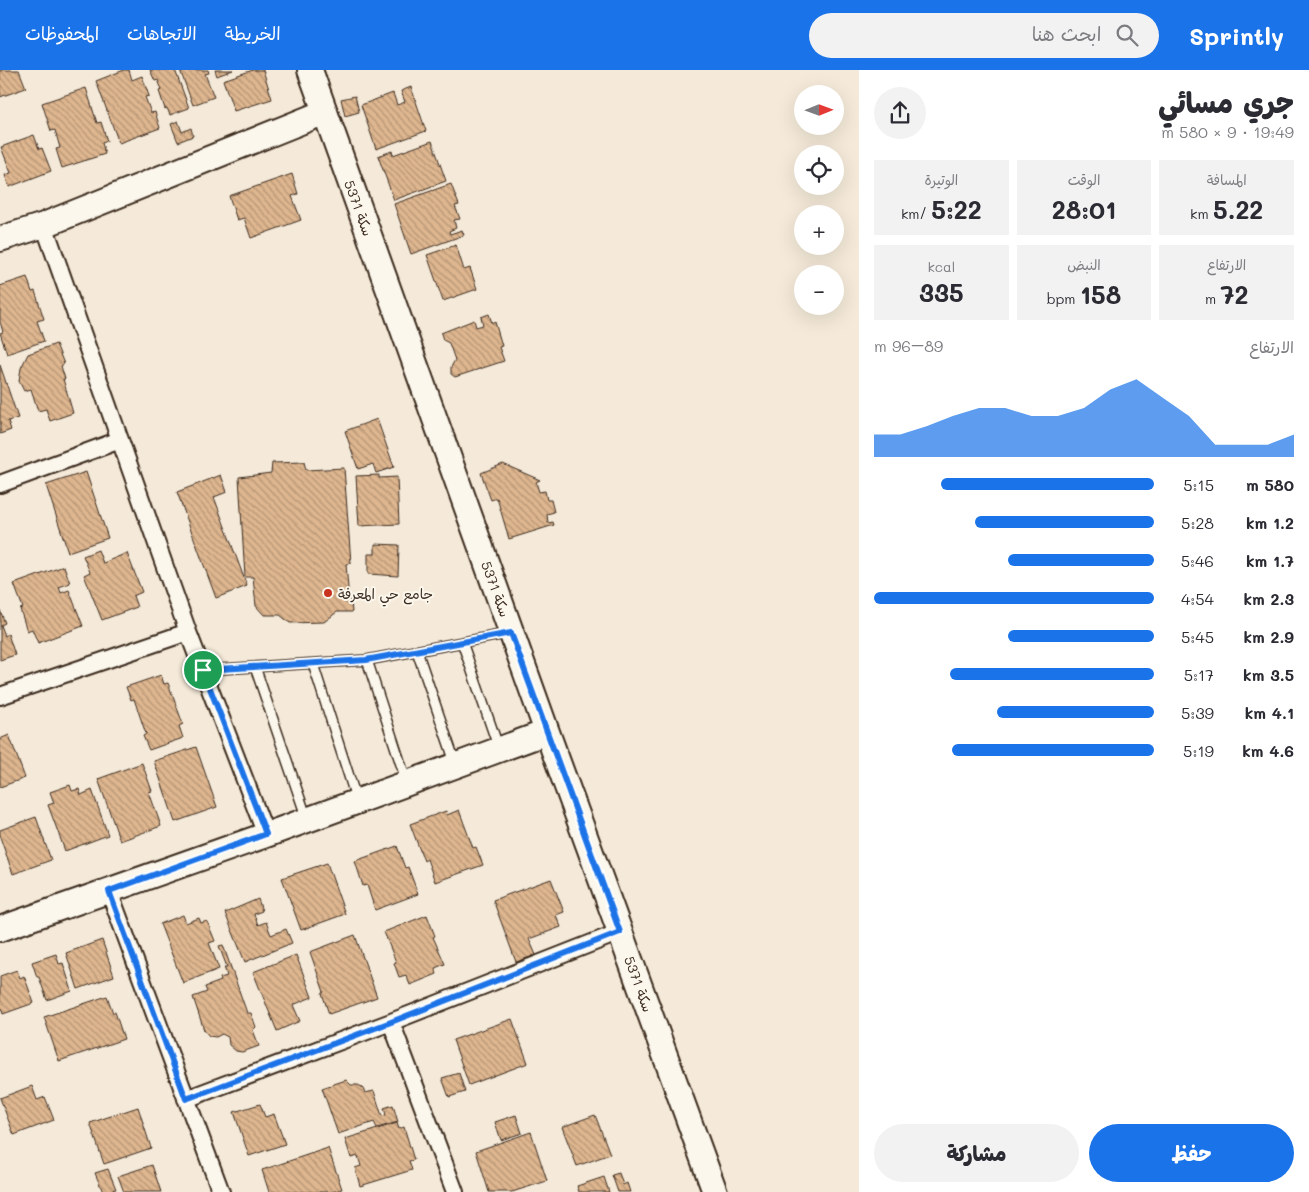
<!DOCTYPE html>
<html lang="ar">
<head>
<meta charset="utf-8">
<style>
	body { margin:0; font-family:Mali,"Playpen Sans Arabic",sans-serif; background:#f2f2f3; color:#2b2b33; direction:rtl; height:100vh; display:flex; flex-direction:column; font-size:19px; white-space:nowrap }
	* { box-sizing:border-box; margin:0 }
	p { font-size:16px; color:#7c7c81 }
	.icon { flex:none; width:28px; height:28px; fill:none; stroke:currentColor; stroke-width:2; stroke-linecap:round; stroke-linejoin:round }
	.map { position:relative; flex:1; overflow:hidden; direction:ltr }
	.sheet { display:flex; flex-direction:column; background:#fff; width:450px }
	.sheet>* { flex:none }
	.needle { width:32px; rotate:89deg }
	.tools { position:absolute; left:794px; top:15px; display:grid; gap:10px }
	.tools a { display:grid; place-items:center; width:50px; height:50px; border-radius:50%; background:#fff; box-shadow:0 5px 20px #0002; font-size:25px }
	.pin { position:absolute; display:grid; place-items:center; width:42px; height:42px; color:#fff; margin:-21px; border:2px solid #fff; border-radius:50%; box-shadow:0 1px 5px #0007 }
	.round { display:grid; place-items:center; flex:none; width:52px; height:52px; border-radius:26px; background:#f2f2f3 }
	.summary { display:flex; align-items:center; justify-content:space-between; height:85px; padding:0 15px }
	h1 { font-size:28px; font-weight:800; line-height:38px }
	.stats { display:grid; grid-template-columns:repeat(3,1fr); gap:8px; height:85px; padding:5px 15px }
	.stats div { display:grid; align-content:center; border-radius:0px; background:#f2f2f3; text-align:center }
	.stats b { font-size:25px; font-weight:800 }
	.stats small { font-size:14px; font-weight:400 }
	.stats p { font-size:14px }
	.chart { height:140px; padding:10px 15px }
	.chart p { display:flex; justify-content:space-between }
	.chart svg { width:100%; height:90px; margin-top:5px; fill:#1a73e8; opacity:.7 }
	.cta { display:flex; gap:10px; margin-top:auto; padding:10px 15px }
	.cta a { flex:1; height:58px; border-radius:30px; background:#1a73e8; color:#fff; font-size:20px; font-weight:800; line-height:58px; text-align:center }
	.cta a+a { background:#f2f2f3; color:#2b2b33 }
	ul { padding:0 15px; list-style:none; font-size:16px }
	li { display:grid; grid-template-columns:80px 60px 1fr; align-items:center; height:38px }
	li i { height:12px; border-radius:6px; background:#1a73e8 }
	header { display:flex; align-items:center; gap:30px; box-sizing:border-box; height:70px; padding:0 25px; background:#1a73e8; color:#fff }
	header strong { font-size:24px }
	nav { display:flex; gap:28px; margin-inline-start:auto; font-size:18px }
	.search { width:350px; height:45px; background:#f2f2f3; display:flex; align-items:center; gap:12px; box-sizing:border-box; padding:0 18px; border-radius:28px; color:#7c7c81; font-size:19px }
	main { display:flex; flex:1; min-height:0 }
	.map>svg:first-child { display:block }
</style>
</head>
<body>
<header>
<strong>Sprintly</strong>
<div class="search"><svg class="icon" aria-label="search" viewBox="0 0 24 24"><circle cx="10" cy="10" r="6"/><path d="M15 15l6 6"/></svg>ابحث هنا</div>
<nav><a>الخريطة</a><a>الاتجاهات</a><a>المحفوظات</a></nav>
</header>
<main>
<section class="sheet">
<div class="summary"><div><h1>جري مسائي</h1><p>19:49 · 9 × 580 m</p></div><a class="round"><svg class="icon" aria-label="share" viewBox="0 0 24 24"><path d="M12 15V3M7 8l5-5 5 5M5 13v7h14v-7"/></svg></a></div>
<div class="stats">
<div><p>المسافة</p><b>5.22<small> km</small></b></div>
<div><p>الوقت</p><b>28:01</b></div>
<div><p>الوتيرة</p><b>5:22<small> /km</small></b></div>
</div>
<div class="stats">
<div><p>الارتفاع</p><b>72<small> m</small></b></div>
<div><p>النبض</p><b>158<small> bpm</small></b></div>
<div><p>kcal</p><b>335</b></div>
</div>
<div class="chart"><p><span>الارتفاع</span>89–96 m</p>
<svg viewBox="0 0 160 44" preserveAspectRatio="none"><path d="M0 44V33L10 33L20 29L30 24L40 20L50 20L60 24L70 24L80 20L90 11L100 6L110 15L120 24L130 38L140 38L150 38L160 33V44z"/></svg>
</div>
<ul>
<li><b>580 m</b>5:15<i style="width:76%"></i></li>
<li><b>1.2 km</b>5:28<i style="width:64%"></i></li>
<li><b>1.7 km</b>5:46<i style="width:52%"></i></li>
<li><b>2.3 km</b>4:54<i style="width:100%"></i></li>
<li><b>2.9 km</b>5:45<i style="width:52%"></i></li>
<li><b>3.5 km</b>5:17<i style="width:73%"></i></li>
<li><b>4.1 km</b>5:39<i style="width:56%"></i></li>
<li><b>4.6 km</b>5:19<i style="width:72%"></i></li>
</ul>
<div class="cta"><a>حفظ</a><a>مشاركة</a></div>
</section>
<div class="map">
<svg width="859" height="1122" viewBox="0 0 859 1122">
	<defs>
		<pattern id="building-back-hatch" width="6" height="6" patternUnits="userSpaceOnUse" patternTransform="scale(1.25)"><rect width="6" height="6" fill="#deb68f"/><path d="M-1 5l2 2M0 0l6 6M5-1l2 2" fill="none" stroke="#b59474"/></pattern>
	</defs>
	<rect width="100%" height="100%" fill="#f5ead9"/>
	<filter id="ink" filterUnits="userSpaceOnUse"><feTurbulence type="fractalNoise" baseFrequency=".02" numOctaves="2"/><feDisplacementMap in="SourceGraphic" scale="10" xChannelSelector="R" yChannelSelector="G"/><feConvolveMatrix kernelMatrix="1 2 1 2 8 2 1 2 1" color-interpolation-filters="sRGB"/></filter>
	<g filter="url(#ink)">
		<path fill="url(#building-back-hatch)" stroke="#3b2a1e" d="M0,0H19L26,18L0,27Z
			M124,0H129L132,10L142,6L149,26L145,27L151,43L155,42L160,58L119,73L96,11Z
			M150,0H175L189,38L170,45L167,38L165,39L159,21L162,20L158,10L155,11Z
			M180,0H208L209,3L205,4L214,27L193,35Z
			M215,0H233L217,6Z
			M253,0H263L272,29L234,41L223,10Z
			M411,17L426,61L376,79L361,35L393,23L397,35L405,32L401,21Z
			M86,18L97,53L101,52L107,71L102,73L105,84L62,98L56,79L60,78L55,60L51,61L42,33Z
			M355,26L359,42L345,46L341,29Z
			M178,51L182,62L191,58L193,66L178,72L171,54Z
			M34,65L39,79L42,78L51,101L9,117L5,105L11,103L1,77Z
			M432,71L446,111L394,130L378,86L392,81L393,85Z
			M292,104L298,124L292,126L301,150L251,168L244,148L237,150L229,126Z
			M451,114L459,135L455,136L460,149L454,150L456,158L449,161L450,164L462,160L464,165L411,184L394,134Z
			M456,175L464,200L470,198L477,219L443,231L427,185Z
			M27,207L32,222L35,221L44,249L37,251L44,271L7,284L0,263L3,262L0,252V216Z
			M489,244L492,253L495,252L502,276L499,277L504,291L455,307L451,304V297L455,290L449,273L443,270L441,263L474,250L476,257L483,255L481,247Z
			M56,274L64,294L61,296L65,309H63L73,343L50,351L46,339L38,341L31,319L24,321L19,311L21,298L28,284Z
			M0,295L18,348L8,351L11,360L0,364Z
			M377,349L394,397L376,403L373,394L358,399L345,361Z
			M304,392L306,400L344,398L351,493L346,494L349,530L351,531L352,542H337L324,552L290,553L280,545H264L256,536L253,507H245L239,407L271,403L272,393Z
			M503,394L540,410L536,412L539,422L545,421L547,430H551L554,442L547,444L548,453L553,452L554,455L509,469L497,428L491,430L481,403Z
			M86,402L108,468L68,482L46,415Z
			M221,405L227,422L214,427L247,516L216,528L177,422Z
			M379,405V408L397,407L399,454L359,456L356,406Z
			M375,474L399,475L398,506L368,504V484H375Z
			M98,480L103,493L127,483L142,522L133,526L137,537L102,550L84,505L90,502L83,486Z
			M64,496L70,513L59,517L61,523L69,520L83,556L38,573L32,559L27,561L20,539L23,538L14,514Z
			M0,540L5,553L1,555L5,566L8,564L15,585L0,590Z
			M161,605L164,614L168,613L183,654L179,656L183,668L149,680L143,666L146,664L134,629L131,630L126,617Z
			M9,665L25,708L0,717V669Z
			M196,677L217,737L175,752L154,691Z
			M142,693L152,721L149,722L161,756L120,771L98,709Z
			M70,715L72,721L79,719L81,725L92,720L108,765L65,781L48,735L54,733L50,722Z
			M459,740L473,778L476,777L483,795L435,812L427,789L424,791L410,754L446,741L447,745Z
			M36,747L51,790L13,804L0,767V760Z
			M397,776L405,798L408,797L418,824L375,840L367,815L363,816L355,791Z
			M327,793L345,844L301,860L282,808Z
			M551,809L564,842L556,845L561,857L529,869L536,885L516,892L493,830Z
			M258,829L262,841L254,844L258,855L266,852L271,865L286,859L292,873L245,892L225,843Z
			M183,845L186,853L199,848L201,853L207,851L215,871L209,873L219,899L183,913L160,854Z
			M427,845L435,866L433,867L445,894L435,898L437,904L410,915L406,905L399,907L394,893L396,892L384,862Z
			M355,865L377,927L329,944L322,923L324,922L310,882Z
			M102,870L114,906L78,919L66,883Z
			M223,875L247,943H251L256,957L253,960L259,976L242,982L236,981L229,975L228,967L222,964L216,967L209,966L204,960L193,927L207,922L205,917L221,911L220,908L227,906L224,897H227L219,876Z
			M56,884L59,894L63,893L72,921L47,930L39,907H37L32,892Z
			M296,885L312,927L293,935L300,951L277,961L253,902Z
			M17,900L20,908L24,906L34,933L3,944L0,935V906Z
			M107,926L113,943L115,942L124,969L59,991L44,947Z
			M512,949L528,993L469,1015L453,970Z
			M459,1003L465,1022L449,1027L442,1008Z
			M346,1010L351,1015H358L362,1017L365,1023L374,1021L382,1046L386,1045L384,1038L393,1035L398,1052L377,1058L374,1052L338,1064L322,1018Z
			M32,1016L37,1030L45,1027L54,1050L14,1065L0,1028Z
			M260,1034L265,1047L274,1044L285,1074L249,1086L234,1042Z
			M138,1037L151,1078L104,1094L90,1053Z
			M516,1045L522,1063L501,1070L495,1052Z
			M595,1045L610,1084L577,1096L562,1057Z
			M397,1053L399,1059L404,1057L414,1090L409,1091L412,1100L360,1116L355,1098L361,1096L358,1086L351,1088L345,1069Z
			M531,1062L547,1111L512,1122H489L476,1081Z
			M328,1078L342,1119L332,1122H269L262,1100Z
			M152,1095L161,1122H124L118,1106Z
			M108,1099L116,1119L103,1122L95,1103Z
			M619,1103L623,1115L627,1113L630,1122H618L612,1105Z
			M604,1107L609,1122H579L577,1116Z"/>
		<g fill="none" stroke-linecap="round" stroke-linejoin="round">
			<g stroke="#3b2a1e" stroke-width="12">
				<path id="lane" d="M462,572L499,679
					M417,581L456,695
					M367,590L407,713
					M313,594L357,731
					M255,597L307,749
					M203,600L367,590L511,563"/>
			</g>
			<g stroke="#3b2a1e" stroke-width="20">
				<path id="street" d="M44,155L188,562L266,765
					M0,414L120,370
					M0,626L188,562
					M109,821L221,1122
					M391,952L455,1122
					M186,1029L391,952L620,862"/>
			</g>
			<g stroke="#3b2a1e" stroke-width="28">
				<path id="secondary" d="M310,0L547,662L715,1122
					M0,169L44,155L325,42
					M0,859L266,765L547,662"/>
			</g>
			<use href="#lane" stroke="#fbf7ec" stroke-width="9"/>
			<use href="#street" stroke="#fbf7ec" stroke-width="16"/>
			<use href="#secondary" stroke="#fbf7ec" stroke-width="24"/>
		</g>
	</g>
	<g fill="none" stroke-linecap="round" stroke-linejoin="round" filter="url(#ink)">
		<g stroke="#fff" stroke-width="10">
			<path id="route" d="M511,563L620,862L391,952L186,1029L109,821L266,764L203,600L366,590Z"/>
		</g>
		<use href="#route" stroke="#1a73e8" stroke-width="6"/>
	</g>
	<circle fill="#c8321e" stroke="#fbf7ec" stroke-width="2" cx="328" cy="523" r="5"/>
	<g text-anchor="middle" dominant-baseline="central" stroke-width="4" stroke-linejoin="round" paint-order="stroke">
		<g font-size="14" fill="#3b2a1e" stroke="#fbf7ec">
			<text transform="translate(359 138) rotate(70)">سكة 5371</text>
			<text transform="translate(496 519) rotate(70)">سكة 5371</text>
			<text transform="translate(639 914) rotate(70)">سكة 5371</text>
		</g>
		<g font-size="14" fill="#3b2a1e" stroke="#fbf7ec" text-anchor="start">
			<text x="338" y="523">جامع حي المعرفة</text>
		</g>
	</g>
</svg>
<div class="tools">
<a><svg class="needle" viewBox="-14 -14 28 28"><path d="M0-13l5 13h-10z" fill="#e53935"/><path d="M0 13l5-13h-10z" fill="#7c7c81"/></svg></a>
<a><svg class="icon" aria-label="locate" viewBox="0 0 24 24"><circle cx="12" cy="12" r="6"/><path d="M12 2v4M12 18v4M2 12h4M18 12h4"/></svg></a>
<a>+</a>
<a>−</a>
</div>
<div class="pin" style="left:203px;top:600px;background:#1e9e55"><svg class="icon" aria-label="arrive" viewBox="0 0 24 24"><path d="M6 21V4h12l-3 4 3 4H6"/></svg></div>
</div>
</main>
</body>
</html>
